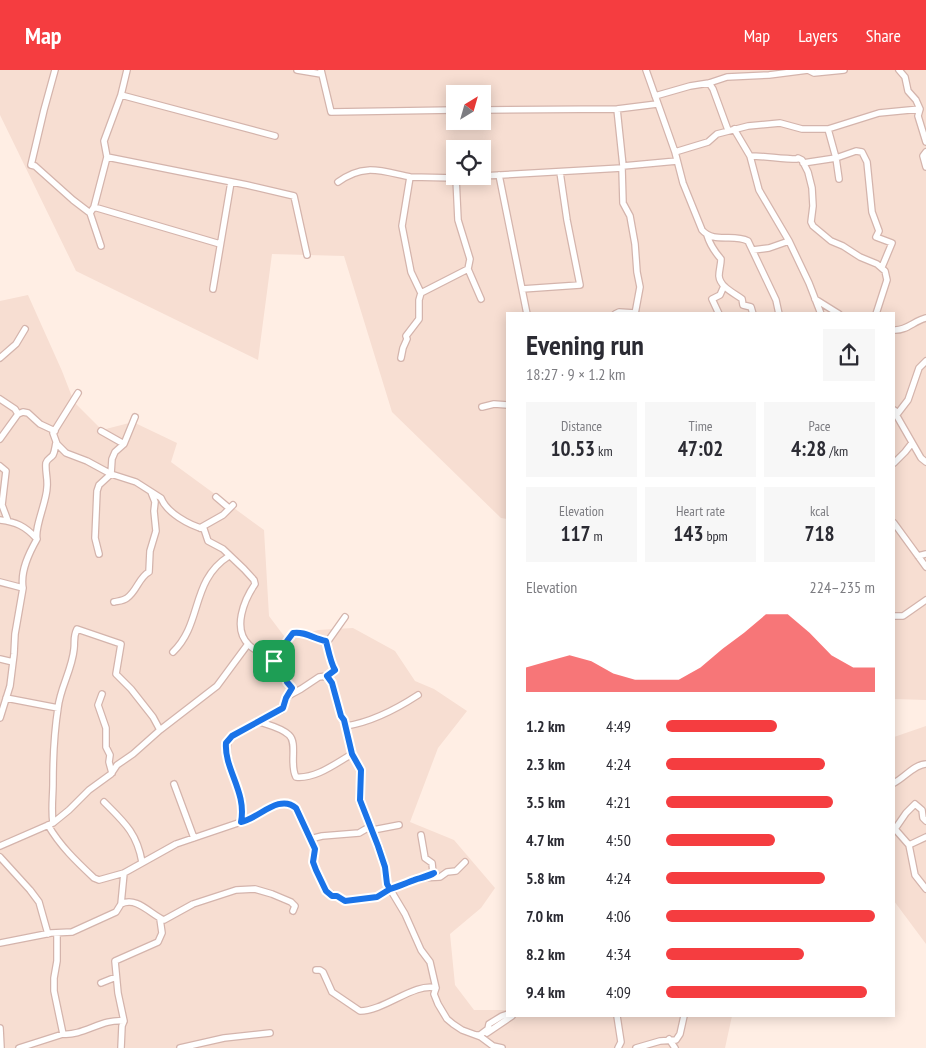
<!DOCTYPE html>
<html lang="en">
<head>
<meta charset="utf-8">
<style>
	body { margin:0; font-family:"PT Sans Narrow",sans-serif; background:#f7f7f7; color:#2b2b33; height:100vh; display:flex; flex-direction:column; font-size:19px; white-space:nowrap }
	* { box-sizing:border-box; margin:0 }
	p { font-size:16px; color:#7c7c81 }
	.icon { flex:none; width:28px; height:28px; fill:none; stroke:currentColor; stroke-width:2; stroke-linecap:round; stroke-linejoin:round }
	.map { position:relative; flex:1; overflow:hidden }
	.details { position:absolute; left:506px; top:242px; width:389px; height:705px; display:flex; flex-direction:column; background:#fff; border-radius:0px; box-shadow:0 2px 12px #0003 }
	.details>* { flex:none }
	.needle { width:32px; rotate:37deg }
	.fabs { position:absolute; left:446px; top:15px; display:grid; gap:10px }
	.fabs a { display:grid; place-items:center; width:45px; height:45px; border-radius:0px; background:#fff; box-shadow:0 2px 12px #0003; font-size:25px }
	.pin { position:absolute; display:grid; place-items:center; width:42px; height:42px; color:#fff; margin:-21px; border-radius:10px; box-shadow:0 2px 8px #0006 }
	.round { display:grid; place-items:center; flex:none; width:52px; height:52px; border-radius:0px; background:#f7f7f7 }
	.summary { display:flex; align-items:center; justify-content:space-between; height:85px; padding:0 20px }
	h1 { font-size:28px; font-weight:600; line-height:38px }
	.stats { display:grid; grid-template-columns:repeat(3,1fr); gap:8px; height:85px; padding:5px 20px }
	.stats div { display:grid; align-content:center; border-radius:0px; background:#f7f7f7; text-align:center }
	.stats b { font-size:21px; font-weight:600 }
	.stats small { font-size:14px; font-weight:400 }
	.stats p { font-size:14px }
	.chart { height:140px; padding:10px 20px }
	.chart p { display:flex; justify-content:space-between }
	.chart svg { width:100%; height:90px; margin-top:5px; fill:#f53d40; opacity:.7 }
	ul { padding:0 20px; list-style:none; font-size:16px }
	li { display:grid; grid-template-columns:80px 60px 1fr; align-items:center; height:38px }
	li i { height:12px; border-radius:6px; background:#f53d40 }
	header { display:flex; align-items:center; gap:30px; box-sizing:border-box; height:70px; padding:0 25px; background:#f53d40; color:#fff }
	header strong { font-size:24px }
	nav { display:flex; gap:28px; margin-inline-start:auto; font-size:18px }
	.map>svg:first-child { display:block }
</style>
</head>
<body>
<header>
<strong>Map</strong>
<nav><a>Map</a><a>Layers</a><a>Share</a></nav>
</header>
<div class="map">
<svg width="926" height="978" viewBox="0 0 926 978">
	<rect width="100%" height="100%" fill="#ffeee4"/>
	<path fill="#f7ded2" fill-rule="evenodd" d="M0,0H926V630L894,629V244H508L507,449L501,448L392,342L344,186L272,184L258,290L76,201L0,45ZM455,24H482V51H455ZM455,79H482V106H455Z
		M28,225L62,301L74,332L102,360L133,352L177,373L171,392L264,460L269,546L287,570L318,560L353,558L395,581L415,611L434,619L467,641L438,678L410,752L454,770L495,818L481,838L450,864L455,915L474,940H507L508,946H732L725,978H0V231Z
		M926,656V874L894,831V667Z"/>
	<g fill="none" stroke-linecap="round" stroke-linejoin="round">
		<g stroke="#d4b4ac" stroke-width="8">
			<path id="minor" d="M55,0L44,40L31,95L35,96L73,130L90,143
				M127,0L121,25L275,66
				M297,0L321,4
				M321,0L331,42L455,40
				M646,0L675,82L683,113L702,160C714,174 733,163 748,171L776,230L779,244
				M899,0L905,7L908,21L916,30L920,39L918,46L926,72
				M709,13L713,19L728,60
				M655,26L690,16L709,13L727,7L769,5L808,0L814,3L844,0
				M617,39L623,96
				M482,40L617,39L657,34
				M734,59L750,86L759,120L789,171L809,213L821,244
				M828,59L836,88L839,109
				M675,82L708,72L717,64L748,56L780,53L802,59H828L879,43L920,39
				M926,82L923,86L926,97
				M750,86C766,86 781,89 797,89L798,88L802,90L808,102L812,118L813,136L811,152L813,156L831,171L843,176L860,187L877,194L885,201L887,210L876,244
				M107,87L247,115L294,126L307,185
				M803,93L836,88L856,81L862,82L867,92L872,142L879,161L876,167L892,173L882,197
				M622,98L623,133L630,146L635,174L637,202L640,217L635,244
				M499,105L527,244
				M482,106L622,98L623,96L677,91
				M456,108L458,150L470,189L468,199L481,229
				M338,112C364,93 381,101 410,107
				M94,137L220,174
				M707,165C710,175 714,181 721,189C721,195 719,200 719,206C720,217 734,223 742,229L743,235L751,237L753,244
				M101,176L90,143L94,137L107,87L104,71L121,25
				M753,180L769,178L789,171
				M468,199L421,223L411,202L402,156L410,107L456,108L479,106
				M213,219L231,112
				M522,219L580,215L567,150L560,102
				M815,229L839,244
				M615,244L619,242L635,243
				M719,244L712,229L720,225L724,216
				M894,260C906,261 914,251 926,248
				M0,288L16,274L25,259
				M401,288L403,278L407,269L406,266L419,249V230L421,223
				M78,323L53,363L57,374L66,383L87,391L111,404L136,412L161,428C167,443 189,455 204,459L208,471L223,479L244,499L254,510L255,514C244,530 232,559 249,575C257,583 268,585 276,593C286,602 285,609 292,618L290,625
				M0,329L15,339L18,344
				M482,337L494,334L508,335
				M894,340L898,343L908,330L919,298L926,291
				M894,341L921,388L926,392
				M101,361L124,374
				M0,369L18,344L23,342L28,343L40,354L55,361
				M894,393L905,382L912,373
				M0,396L6,401L2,435L8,451
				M216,427L229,438
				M0,450C16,452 25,456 36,468
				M894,453L926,497
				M200,458L223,445L233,435
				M99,484L95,468L97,421L99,415L111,404L112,389L115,382L124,374L135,347
				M918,486L926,484
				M0,512L23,518
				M114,532C118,531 123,531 127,528C137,521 139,507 149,502L150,481L156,461L154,441L155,432L151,422
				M894,546H903L926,530
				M326,571H328L345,547
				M173,582C203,553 190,511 229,486
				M0,589L13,592
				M274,591L279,590L276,585L275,580L287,575V571L293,563C305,561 314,569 326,571
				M327,606L332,613L341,646L344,651L352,684L361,699L359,730L379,776L385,797L387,814L405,844L421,880L430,892L436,918L434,924L438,934L447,949L453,954L462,960L481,967L493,976L502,978
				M102,624L98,635L106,658V677L110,685L109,692L112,703
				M6,628L58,638C54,664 53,688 53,713C53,727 51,739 53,753
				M58,638C60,618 72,600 74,579C75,571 73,567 77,559L121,574L116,604L131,619L153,647L160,660
				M0,648L10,616L14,584L15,564L23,518C20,501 29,483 37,469C34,458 47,431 47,417C48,409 45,401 46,393C47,389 51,388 53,385C55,381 55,377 56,373
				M260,652C269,655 282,658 289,665C298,673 289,695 296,707C316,709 336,693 352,684
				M346,656C372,652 395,640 418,625
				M894,713C904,708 915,694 926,694
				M174,714L194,768
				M104,732C124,752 137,763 142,792
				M926,751L923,748L922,740L915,734L906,743L895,759L909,775L915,805L926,819
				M241,752C242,747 243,742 242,736C241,718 217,679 232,666L282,640L288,626L301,619L319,607L327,606L335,600C331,594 328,579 326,571
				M48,755C60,776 77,792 94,808L99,810L124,803L176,774L238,753L249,750L264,740L282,733L292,735L296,738L315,779L313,792L326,821L345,831L377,827L390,819L420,808L440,807L447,802L456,801L465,792
				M373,760L399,755
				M421,765L425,788L432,793L433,803
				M310,769L322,766L359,763L371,756
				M909,775L926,767
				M0,776L53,753L69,740L89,720L111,704L117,695L133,684L160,660L217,616L248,574
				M0,787L30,820L39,832L48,864
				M121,834C137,826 151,845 164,850L193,834L236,820L255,819L272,824L291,832L295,836L293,841
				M57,863V891L54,908V921L63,964
				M0,873L51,863L72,862L116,842L121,834L124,803
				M316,900H320L323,902L332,922L360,941C384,941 415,912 436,918
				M101,913L116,907
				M617,946L621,972L618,978
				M124,951L118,923L115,891L158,872L162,863L160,849
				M0,958L1,978
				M487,963L512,946
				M476,965H480L488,959L489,954L502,946L508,944
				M669,969L675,978
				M19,978L63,964C83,966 103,948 124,951L122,956L121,978
				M180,978L224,968L270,963
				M636,978L660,971L676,970L680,964L684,946"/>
		</g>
		<use href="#minor" stroke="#fff" stroke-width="5.5"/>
	</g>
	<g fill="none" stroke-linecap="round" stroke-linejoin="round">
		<g stroke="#fff" stroke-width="10">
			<path id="route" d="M274,591L285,604L287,612L292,618L286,628L283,638L232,666L226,673C224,699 247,722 241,752C258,749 279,723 296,738L315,779L313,792L316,800L326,821L332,826H337L345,831L377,827L390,819L434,803C428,808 421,807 414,810C406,813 398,817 390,819L387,814L385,797L378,776L360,730L361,700L352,684L344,650L341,646L332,613L327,606L335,600C331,594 328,579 326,571C314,569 305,561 293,563L287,571V575L275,580L276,585L279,590L274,591"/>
		</g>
		<use href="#route" stroke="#1a73e8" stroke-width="6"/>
	</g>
</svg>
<div class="fabs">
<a><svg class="needle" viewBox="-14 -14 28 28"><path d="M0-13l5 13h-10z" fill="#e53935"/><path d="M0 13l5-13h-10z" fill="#7c7c81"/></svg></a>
<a><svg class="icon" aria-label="locate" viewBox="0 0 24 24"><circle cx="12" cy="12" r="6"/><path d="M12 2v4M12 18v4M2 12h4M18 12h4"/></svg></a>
</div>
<div class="pin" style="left:274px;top:591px;background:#1e9e55"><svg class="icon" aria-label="arrive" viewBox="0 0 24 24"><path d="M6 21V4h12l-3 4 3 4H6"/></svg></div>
<section class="details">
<div class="summary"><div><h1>Evening run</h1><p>18:27 · 9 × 1.2 km</p></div><a class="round"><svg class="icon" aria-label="share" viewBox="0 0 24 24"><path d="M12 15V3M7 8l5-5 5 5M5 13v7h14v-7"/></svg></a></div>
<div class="stats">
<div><p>Distance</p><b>10.53<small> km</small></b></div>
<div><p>Time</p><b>47:02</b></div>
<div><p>Pace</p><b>4:28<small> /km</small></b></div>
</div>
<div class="stats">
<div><p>Elevation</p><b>117<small> m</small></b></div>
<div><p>Heart rate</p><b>143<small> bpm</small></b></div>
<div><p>kcal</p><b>718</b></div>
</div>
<div class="chart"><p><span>Elevation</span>224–235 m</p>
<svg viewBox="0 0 160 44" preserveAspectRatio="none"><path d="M0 44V32L10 29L20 26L30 29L40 35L50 38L60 38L70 38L80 32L90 23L100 15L110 6L120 6L130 15L140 26L150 32L160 32V44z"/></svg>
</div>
<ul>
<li><b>1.2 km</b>4:49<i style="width:53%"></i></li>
<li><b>2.3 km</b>4:24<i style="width:76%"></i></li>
<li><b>3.5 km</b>4:21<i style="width:80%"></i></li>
<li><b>4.7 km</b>4:50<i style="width:52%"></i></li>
<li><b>5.8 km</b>4:24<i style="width:76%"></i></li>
<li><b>7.0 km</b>4:06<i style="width:100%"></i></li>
<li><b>8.2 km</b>4:34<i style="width:66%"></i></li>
<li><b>9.4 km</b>4:09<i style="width:96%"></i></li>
</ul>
</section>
</div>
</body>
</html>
